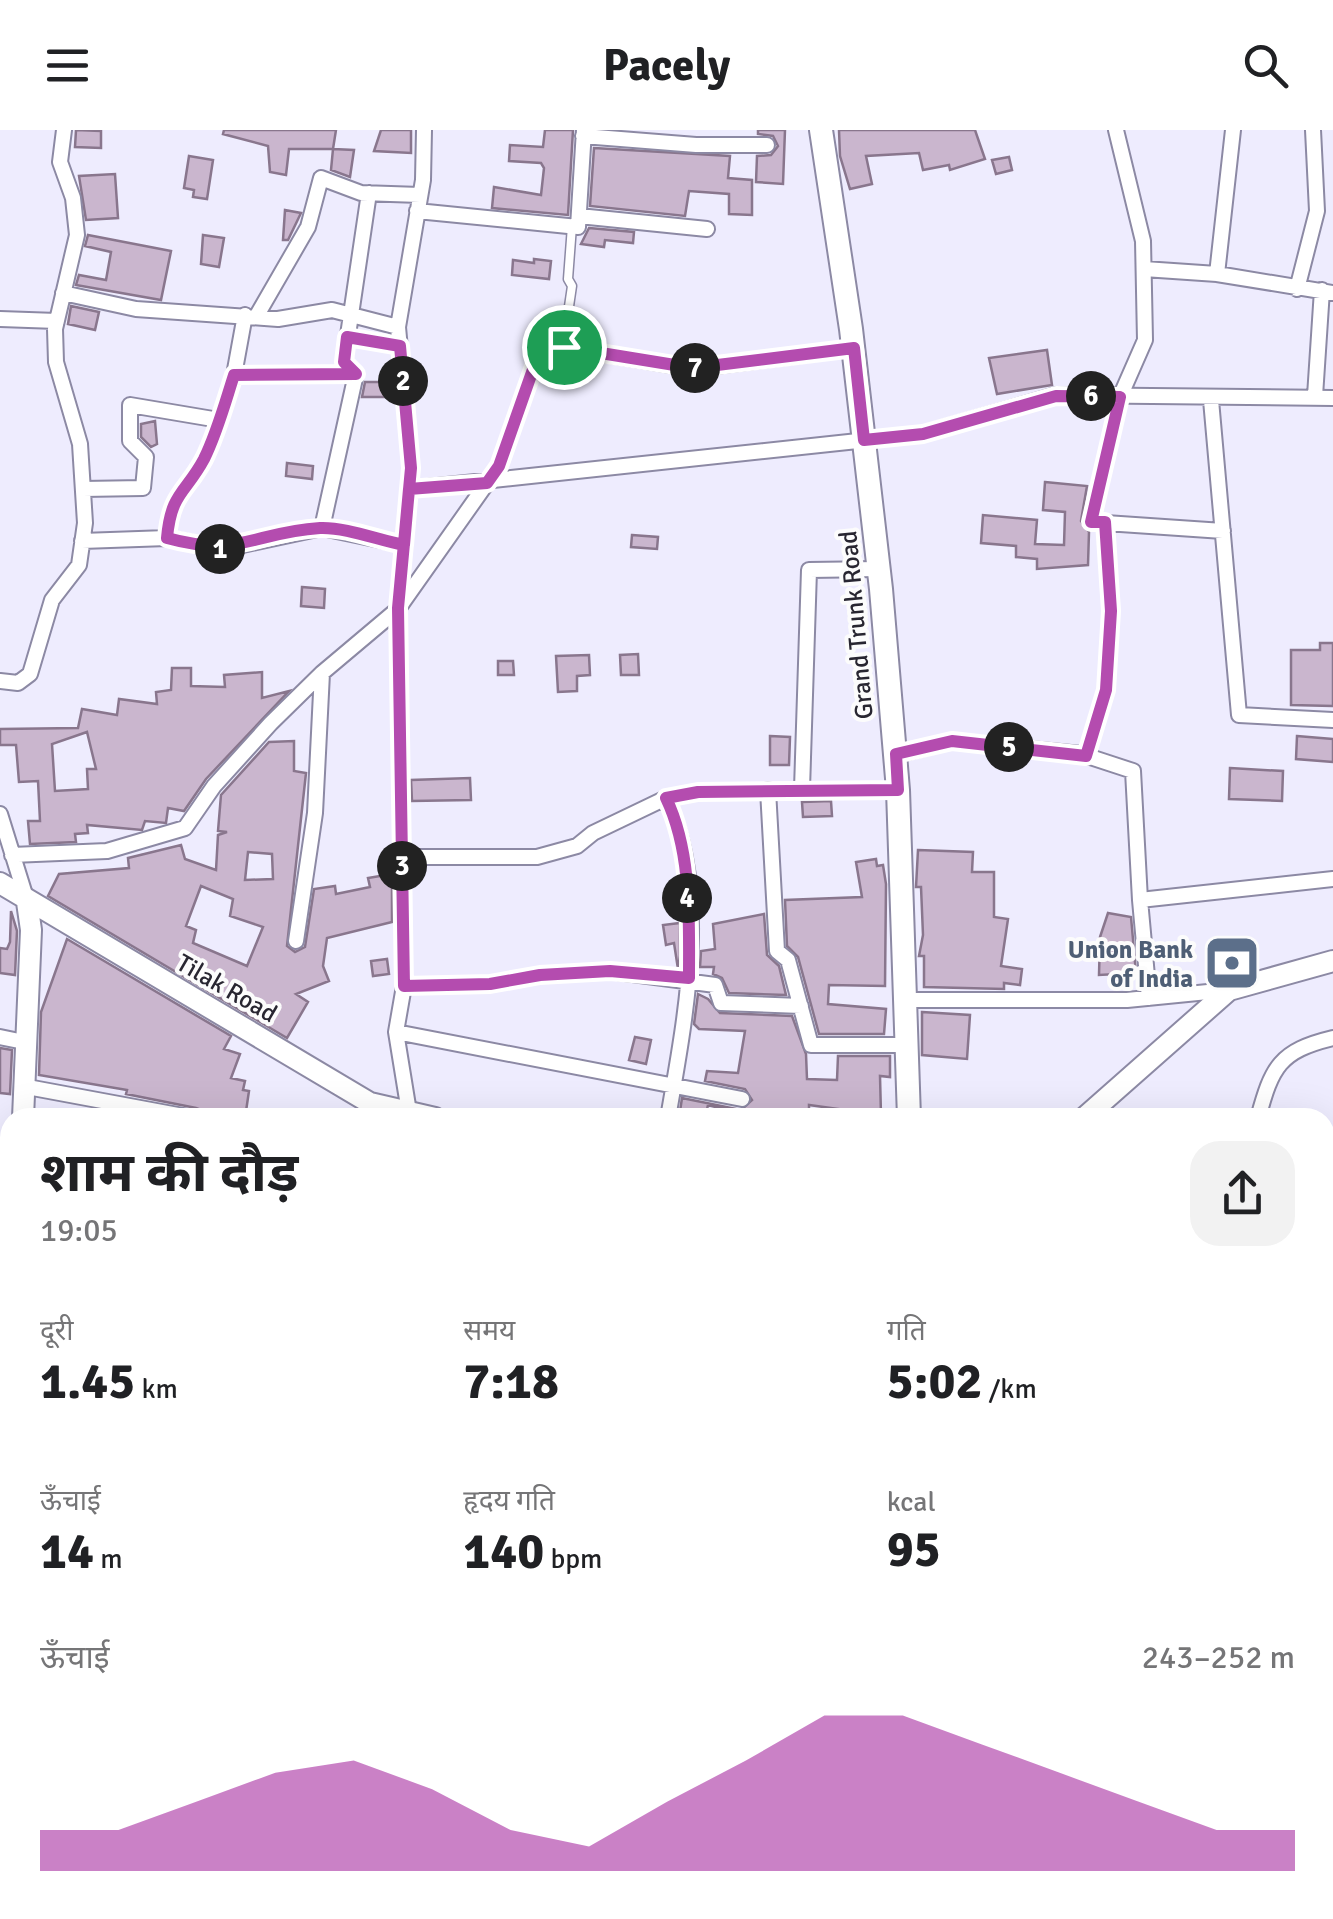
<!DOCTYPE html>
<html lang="hi">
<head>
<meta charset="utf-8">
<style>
	body { margin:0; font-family:Signika,"Noto Sans Devanagari",sans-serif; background:#f2f2f2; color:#202124; height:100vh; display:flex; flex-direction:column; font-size:38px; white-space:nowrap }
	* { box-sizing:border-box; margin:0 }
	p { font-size:32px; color:#757577 }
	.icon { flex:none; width:55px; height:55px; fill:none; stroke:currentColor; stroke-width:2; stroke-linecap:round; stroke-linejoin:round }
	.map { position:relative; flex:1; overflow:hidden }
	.panel { position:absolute; left:0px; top:978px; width:1335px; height:812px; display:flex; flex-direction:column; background:#fff; border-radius:30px 30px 0 0; box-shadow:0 10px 40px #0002 }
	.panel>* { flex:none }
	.pin { position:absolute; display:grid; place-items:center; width:85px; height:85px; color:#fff; margin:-42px; border:5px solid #fff; border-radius:50%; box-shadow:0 2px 10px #0007 }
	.km { position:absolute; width:50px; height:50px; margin:-25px; border-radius:50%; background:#222; color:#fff; font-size:28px; line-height:50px; text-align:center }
	.round { display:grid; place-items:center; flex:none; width:105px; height:105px; border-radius:30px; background:#f2f2f2 }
	.head { display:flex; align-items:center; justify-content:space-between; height:170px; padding:0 40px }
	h1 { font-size:55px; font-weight:700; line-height:75px }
	.metrics { display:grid; grid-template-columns:repeat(3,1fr); gap:15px; height:170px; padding:10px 40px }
	.metrics div { display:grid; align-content:center }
	.metrics b { font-size:50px; font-weight:700 }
	.metrics small { font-size:28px; font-weight:400 }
	.metrics p { font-size:28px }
	.chart { height:280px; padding:20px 40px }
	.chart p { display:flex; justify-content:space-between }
	.chart svg { width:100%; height:180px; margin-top:10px; fill:#b44caf; opacity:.7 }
	header { display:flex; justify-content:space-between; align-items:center; height:130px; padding:0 40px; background:#fff; font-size:45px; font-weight:700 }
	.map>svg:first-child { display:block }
</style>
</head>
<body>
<header><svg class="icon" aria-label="menu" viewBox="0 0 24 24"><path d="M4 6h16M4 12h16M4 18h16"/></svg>Pacely<svg class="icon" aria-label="search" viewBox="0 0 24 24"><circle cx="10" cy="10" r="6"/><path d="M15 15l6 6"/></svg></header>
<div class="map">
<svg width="1333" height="1789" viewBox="0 0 1333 1789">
	<rect width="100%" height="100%" fill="#eeecfe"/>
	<path fill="#cab6ce" stroke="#89768d" stroke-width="2.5" fill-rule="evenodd" d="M76,0L101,1V18L75,17Z
		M224,0H336L333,19H289L286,45L270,42L268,16L223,4Z
		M381,0H411V23L374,21Z
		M545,0H573L568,85L492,78L494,57L541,65L544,38L541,33L509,31L510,15L543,17Z
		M758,0H785L783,54L756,52L757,26L771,25L778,16L773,6L758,4Z
		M839,0H975L985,29L950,40L949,35L923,40L919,23L866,26L872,54L850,59L840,26Z
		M594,18L730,26L728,48L752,50V85L729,84V64L689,61L685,86L590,76Z
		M333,19L354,20L350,47L331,40Z
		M189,26L213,30L207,69L193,67L194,60L184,58Z
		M1009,27L1012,40L996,44L992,30Z
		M115,44L118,88L86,90L79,46Z
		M285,80L301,83L288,110H283Z
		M589,98L634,102L633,113L605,110L604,117L581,114Z
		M88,105L171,121L161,170L76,155L79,145L106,150L111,122L85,116Z
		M203,105L224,108L219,137L201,134Z
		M534,129L551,131L549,149L512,145L513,130L534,133Z
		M71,176L99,182L95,200L68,194Z
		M1047,220L1052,255L997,264L989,228Z
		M365,252H390V267H362Z
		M155,291L157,314L151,317L141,307V294Z
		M287,333L313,336L312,349L286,346Z
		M1045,352L1087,356L1081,391L1089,402L1088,435L1037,439V429L1016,427V416L981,413L983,385L1037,390L1035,414L1064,415L1065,382L1043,380Z
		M632,405L658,407L657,419L631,417Z
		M302,457L325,459L324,478L301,476Z
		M1320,513H1333V576L1291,575V520H1320Z
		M638,524L639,545H621L620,525Z
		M589,525L590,545L577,546V561L558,562L556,526Z
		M498,531H513L514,545H498Z
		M172,538H191V556L225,557L224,545L262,542V568L289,561L206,649L184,681L168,678L166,693L145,691L142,700L87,695L88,703L75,704L76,712L30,714L28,691H40L38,651L19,652L16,615H0V599L78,598L82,579L117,585L119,569L157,574L156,562L171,560ZM87,602L96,639H87L88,659L55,661L52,614Z
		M770,606L790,607L789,635H770Z
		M1297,606L1333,609V632L1296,629Z
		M294,611V641L306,643L287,816L295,822L305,817L314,759L335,756L336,764L370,757L368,748L392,744V792L327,808L323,836L329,851L296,864L308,872L287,908L48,766L59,744L129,738L128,728L181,715L185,729L216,740L218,705L227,702L218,701L221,665L269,612ZM248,722L272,724L273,749L245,750ZM201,756L233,769L230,786L263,797L247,836L193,813L196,800L186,796Z
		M1230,638L1283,641L1282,671L1229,669Z
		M470,648L471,670L412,671L411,650Z
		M831,671L832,686L803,687L802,672Z
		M918,720L973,722L972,742H994V787L1008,789L1001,836L1022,839L1020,855L1004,853V859L924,857V826H919L923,805L921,757H916Z
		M876,729L877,736L883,735L886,754L885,856L829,855L828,874L886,879L884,904H819L798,827L787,816L785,770L862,767L856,732Z
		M11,781L17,801L15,845L0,843V818L7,819L10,812Z
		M1108,783L1131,787L1136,843L1099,845L1100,807Z
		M764,784L767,825L779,836L786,865L729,863L722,848L713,844L714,837H700L701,821L715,819L713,794Z
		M680,793V826L678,839L674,813L666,815L663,795Z
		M67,809L231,906L224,919L240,924L231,948L245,951L243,960L249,961L245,988H222L196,978L126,964L127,960L39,945L41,882Z
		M387,829L389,844L373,846L371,831Z
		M698,864L708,869L720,883L792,886L806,924L807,949L837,950L838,926H890V947L880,946L881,985L809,975V983L762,981V988H737L738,983L708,975L705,988H679L682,968L741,980L752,970L745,959L705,951L707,941L738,943L745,901L699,899L694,894Z
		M922,882L970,885L967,929L922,925Z
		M635,907L651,910L646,934L629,930Z
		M0,918L12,920L10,964L0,963Z"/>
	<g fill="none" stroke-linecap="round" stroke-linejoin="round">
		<g stroke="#8c89a4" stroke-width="11">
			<path id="lane" d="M563,217L572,156L568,149L572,96"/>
		</g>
		<g stroke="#8c89a4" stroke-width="18">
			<path id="street" d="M1116,0L1143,111L1145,210L1120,267L1091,392L1223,401
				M583,6L696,15H767
				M369,63L344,232L356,244L322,398L404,415
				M417,81L578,97L584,0
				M579,86L707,99
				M1144,139L1217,144L1333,163
				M1217,144L1233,0
				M1297,159L1317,81L1313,0
				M63,163L136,179L278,189L332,180L398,197
				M245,185L234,245L356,244
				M256,187L308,97L321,48L361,63L420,65
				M0,189L57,191
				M347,207L400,216
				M1315,266L1322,160
				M1211,270L1239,585L1333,590
				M83,359L143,358L146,327L130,311V275L219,290
				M409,359L923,304L1056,265L1333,268
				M167,408C171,362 186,363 204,329C217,303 225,273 234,245
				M82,411L167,408L224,419L322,398
				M0,551L18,553L30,544L52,470L79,435L85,393L80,314L56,232L55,199L77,105L73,68L60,32L64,0
				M895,625L952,611L1081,624L1133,641L1140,770L1333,749
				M1086,626L1106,560L1111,481L1105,393
				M802,659L809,440L879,439
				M768,660L777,821L788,830L811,915H905
				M666,668C711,762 685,889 668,988
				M0,684L27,771
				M12,725L107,721L185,698L214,656L271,593L322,543L398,479L499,336L537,228L563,217L693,239L854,218
				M402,727H537L577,716L593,703L666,668L698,662L898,660
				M1140,770L1149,868
				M296,811L315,683L322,543
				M404,856L490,854L540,845L610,841L715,855L721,873L801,876
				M904,870H1127L1228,860
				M396,902L742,969
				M0,907L24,912
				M22,956L194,988
				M410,988L396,902L404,856L398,479L411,338L398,197L423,50L424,0
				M1258,988C1272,937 1279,921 1333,908
				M1325,1065L1333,1068
				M0,1143L10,1144
				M1325,1205L1333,1208
				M0,1626L10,1625
				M1325,1750L1333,1749
				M449,1780L451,1789
				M1115,1789L1158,1780"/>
		</g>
		<g stroke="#8c89a4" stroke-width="24">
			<path id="secondary" d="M0,753L370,973L435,988
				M23,988L31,800L27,772
				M1084,988L1229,860L1333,831
				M0,1421L10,1422
				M1332,1617L1333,1243
				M1325,1667L1333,1670
				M147,1780L148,1789
				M669,1789L712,1780"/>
		</g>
		<g stroke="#8c89a4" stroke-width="26">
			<path id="primary" d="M821,0L851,199L881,459L898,660L909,988
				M981,1780V1789"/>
		</g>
		<use href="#lane" stroke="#fff" stroke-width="8"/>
		<use href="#street" stroke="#fff" stroke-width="14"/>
		<use href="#secondary" stroke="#fff" stroke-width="20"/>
		<use href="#primary" stroke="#fff" stroke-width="22"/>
	</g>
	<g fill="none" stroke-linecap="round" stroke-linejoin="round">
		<g stroke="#fff" stroke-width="20">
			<path id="route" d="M564,217L537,228L499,336L487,353L409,359L404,415C378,410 346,397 320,398C254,402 240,428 167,408C171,362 186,363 204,329C217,303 225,273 234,245L356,244L344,232L347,207L400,216L411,338L398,478L404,856L490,854L540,845L610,841L689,848C689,789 692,722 666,668L698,662L898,660L896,624L952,611L1086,626L1106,560L1111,481L1105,392H1091L1120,267L1056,266L923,304L864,310L854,218L693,238L564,217"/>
		</g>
		<use href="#route" stroke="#b44caf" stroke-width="12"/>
	</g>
	<defs>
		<g id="bank-square" transform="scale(2.875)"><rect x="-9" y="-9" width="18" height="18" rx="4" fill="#5c6f8a" stroke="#fcfcfc"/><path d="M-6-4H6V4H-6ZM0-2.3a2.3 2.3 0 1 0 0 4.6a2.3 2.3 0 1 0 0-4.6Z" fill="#fff"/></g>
	</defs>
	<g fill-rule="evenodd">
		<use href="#bank-square" x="1232" y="833"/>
	</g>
	<g text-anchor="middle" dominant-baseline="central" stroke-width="8" stroke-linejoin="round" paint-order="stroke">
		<g font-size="25" fill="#282631" stroke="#fcfcfc">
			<text transform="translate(856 495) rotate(-95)">Grand Trunk Road</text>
			<text transform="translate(227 858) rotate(30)">Tilak Road</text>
		</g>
		<g font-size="25" font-weight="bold" fill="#4e5e75" stroke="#fcfcfc" text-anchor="end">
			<text x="1193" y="819">Union Bank<tspan x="1193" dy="29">of India</tspan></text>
		</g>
	</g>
</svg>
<div class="pin" style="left:564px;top:217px;background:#1e9e55"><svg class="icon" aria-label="arrive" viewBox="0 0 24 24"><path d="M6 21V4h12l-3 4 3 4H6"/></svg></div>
<b class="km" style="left:220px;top:419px">1</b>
<b class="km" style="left:403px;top:251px">2</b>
<b class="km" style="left:402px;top:736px">3</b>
<b class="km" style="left:687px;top:768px">4</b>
<b class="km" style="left:1009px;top:617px">5</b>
<b class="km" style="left:1091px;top:266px">6</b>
<b class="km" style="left:695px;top:238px">7</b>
<section class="panel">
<div class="head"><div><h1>शाम की दौड़</h1><p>19:05</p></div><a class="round"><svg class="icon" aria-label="share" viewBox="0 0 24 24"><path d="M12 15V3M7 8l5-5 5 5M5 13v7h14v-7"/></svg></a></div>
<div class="metrics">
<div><p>दूरी</p><b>1.45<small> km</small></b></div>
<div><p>समय</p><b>7:18</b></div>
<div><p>गति</p><b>5:02<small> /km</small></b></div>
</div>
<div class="metrics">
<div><p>ऊँचाई</p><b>14<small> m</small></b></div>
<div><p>हृदय गति</p><b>140<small> bpm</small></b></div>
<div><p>kcal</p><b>95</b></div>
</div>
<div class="chart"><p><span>ऊँचाई</span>243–252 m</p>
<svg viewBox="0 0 160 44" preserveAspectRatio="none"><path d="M0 44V34L10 34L20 27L30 20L40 17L50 24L60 34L70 38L80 27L90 17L100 6L110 6L120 13L130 20L140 27L150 34L160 34V44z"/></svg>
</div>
</section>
</div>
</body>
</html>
